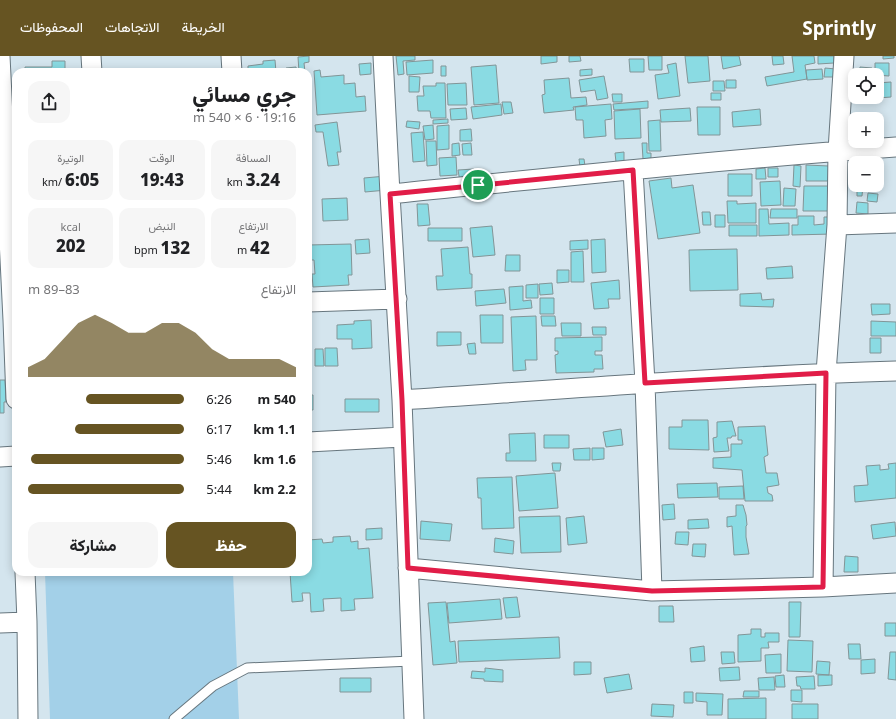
<!DOCTYPE html>
<html lang="ar">
<head>
<meta charset="utf-8">
<style>
	body { margin:0; font-family:"Noto Sans",Vazirmatn,sans-serif; background:#f6f6f6; color:#202124; direction:rtl; height:100vh; display:flex; flex-direction:column; font-size:15px; white-space:nowrap }
	* { box-sizing:border-box; margin:0 }
	p { font-size:13px; color:#757577 }
	.icon { flex:none; width:22px; height:22px; fill:none; stroke:currentColor; stroke-width:2; stroke-linecap:round; stroke-linejoin:round }
	.map { position:relative; flex:1; overflow:hidden; direction:ltr }
	.drawer { position:absolute; left:12px; top:12px; width:300px; height:508px; display:flex; flex-direction:column; background:#fff; border-radius:12px; box-shadow:0 2px 10px #0003; direction:rtl }
	.drawer>* { flex:none }
	.controls { position:absolute; left:848px; top:12px; display:grid; gap:8px }
	.controls a { display:grid; place-items:center; width:36px; height:36px; border-radius:8px; background:#fff; box-shadow:0 2px 10px #0003; font-size:20px }
	.pin { position:absolute; display:grid; place-items:center; width:34px; height:34px; color:#fff; margin:-17px; border:2px solid #fff; border-radius:50%; box-shadow:0 1px 4px #0007 }
	.round { display:grid; place-items:center; flex:none; width:42px; height:42px; border-radius:12px; background:#f6f6f6 }
	.head { display:flex; align-items:center; justify-content:space-between; height:68px; padding:0 16px }
	h1 { font-size:22px; font-weight:800; line-height:30px }
	.stats { display:grid; grid-template-columns:repeat(3,1fr); gap:6px; height:68px; padding:4px 16px }
	.stats div { display:grid; align-content:center; border-radius:10px; background:#f6f6f6; text-align:center }
	.stats b { font-size:17px; font-weight:800 }
	.stats small { font-size:11px; font-weight:400 }
	.stats p { font-size:11px }
	.chart { height:112px; padding:8px 16px }
	.chart p { display:flex; justify-content:space-between }
	.chart svg { width:100%; height:72px; margin-top:4px; fill:#665422; opacity:.7 }
	.primary-button { display:flex; gap:8px; margin-top:auto; padding:8px 16px }
	.primary-button a { flex:1; height:46px; border-radius:12px; background:#665422; color:#fff; font-size:16px; font-weight:800; line-height:46px; text-align:center }
	.primary-button a+a { background:#f6f6f6; color:#202124 }
	ul { padding:0 16px; list-style:none; font-size:13px }
	li { display:grid; grid-template-columns:64px 48px 1fr; align-items:center; height:30px }
	li i { height:10px; border-radius:5px; background:#665422 }
	header { display:flex; align-items:center; gap:24px; box-sizing:border-box; height:56px; padding:0 20px; background:#665422; color:#fff }
	header strong { font-size:19px }
	nav { display:flex; gap:22px; margin-inline-start:auto; font-size:14px }
	.map>svg:first-child { display:block }
</style>
</head>
<body>
<header>
<strong>Sprintly</strong>
<nav><a>الخريطة</a><a>الاتجاهات</a><a>المحفوظات</a></nav>
</header>
<div class="map">
<svg width="896" height="663" viewBox="0 0 896 663">
	<rect width="100%" height="100%" fill="#d4e5ee"/>
	<path fill="#a3d0e8" d="M45,516H233L239,663H50Z"/>
	<path fill="#8adbe3" stroke="#829597" d="M309,0V6L304,7L305,16H299L298,1Z
		M396,0H415V4L403,5L404,18L398,19Z
		M541,0H557V6L541,8Z
		M569,0H580L581,5L569,6Z
		M648,0H662V14H649Z
		M685,0H708L710,25L688,27Z
		M721,0H739L741,9L723,13Z
		M772,0H783L784,8L773,9Z
		M792,0H814L815,7L805,9L807,23L767,30L765,21L794,16Z
		M818,0H834V7L818,8Z
		M883,0H894V2L883,3Z
		M629,3H644V16H630Z
		M275,4L276,16H248V10L263,8V5Z
		M433,4V17L407,19L406,6Z
		M52,5H65V16H25V11H52Z
		M371,7V18L360,19L359,8Z
		M676,7L680,40L658,43L655,19L669,17L667,9Z
		M875,7H889V20L875,19Z
		M496,9L499,47L474,49L471,11Z
		M441,10H446V20H441Z
		M296,11L297,16H286V12Z
		M860,11L872,12V19H859Z
		M825,12L836,13V21H824Z
		M592,13V19L580,20V14Z
		M822,13L823,23L807,24L806,14Z
		M320,14L321,21L344,19V28L355,27L356,41L365,40L366,55L317,59L314,15Z
		M409,20L420,21L419,36H409Z
		M604,20L608,42L597,44L595,34L581,36L579,24Z
		M569,22L571,42L586,41L587,49L573,51L574,54L544,57L542,39L545,38L544,24Z
		M726,24H736V32H726Z
		M713,25H724L725,35H713Z
		M891,26V41L878,42L877,27Z
		M436,27H445L446,62H431L430,55H418L417,40H424L423,30H436Z
		M466,27L467,49H448L447,28Z
		M711,37H721V44H711Z
		M612,38H622V46H613Z
		M648,45V52L614,54L613,48Z
		M502,46H511L513,57L504,58Z
		M501,48L502,59L473,63L471,51Z
		M611,48L612,63L605,64L606,80L584,82L583,64H576L575,51Z
		M697,51H720V79H698Z
		M466,52L467,63L451,64L450,53Z
		M690,52L691,65L661,66L660,54Z
		M640,53L641,82L615,83L614,55Z
		M760,53L761,69L733,71L732,56Z
		M448,63V67L433,68V64Z
		M660,64L661,95H649L648,65Z
		M407,65L420,66L419,73L406,71Z
		M337,66L341,96H337L339,109L328,110L323,76H316L315,69Z
		M433,69L434,83L425,84L423,70Z
		M449,69V93L437,94V70Z
		M877,71H879V79H877Z
		M471,73L472,85H460V74Z
		M423,76L425,105L413,106L411,77Z
		M426,85H436L437,109L427,110Z
		M459,87L460,99L452,100V88Z
		M471,87L472,99H463L462,88Z
		M642,87H647V97H651V102L643,103Z
		M624,96V105L616,106L615,97Z
		M456,101L457,119L440,120L439,102Z
		M579,103H584L585,110L580,111Z
		M794,109L801,110L800,131L793,130Z
		M806,109L829,110L828,125H806Z
		M765,112L766,123H756V113Z
		M768,112H778V121H768Z
		M474,113L475,125L460,126L458,114Z
		M728,118H752V140H728Z
		M386,120L387,134L365,136L364,122Z
		M671,122L672,132L693,129L700,177L658,183L649,125Z
		M780,125L781,149L761,150L760,126Z
		M857,129H863L862,140H857Z
		M804,130H832L831,155H803Z
		M784,132L796,133L795,150H783Z
		M308,136H309L310,168L308,169Z
		M868,137L878,138L877,146L867,145Z
		M347,142L348,164L323,165L322,143Z
		M727,145H737V148L756,147V167H728Z
		M857,146L868,147V158L856,157Z
		M417,148H428L430,169L418,170Z
		M759,153H768L769,168L789,167V179L759,180Z
		M771,153H797V162H770Z
		M702,156H710L711,169H703Z
		M715,159H725V171H715Z
		M798,160H814V169L824,168V161H832L833,178L792,179V169H798Z
		M729,169H757V180H729Z
		M492,170L495,199L473,201L470,172Z
		M428,172H462V185H428Z
		M369,183L370,197L356,198L355,184Z
		M605,183L606,216L592,217L591,184Z
		M588,184V193L570,194V185Z
		M351,188L352,219H348L349,229L313,231L312,218H315L314,204H309L308,189Z
		M468,191L470,218H472V232L437,234L436,220H443L441,193Z
		M737,193L738,234L690,235L689,194Z
		M583,195L584,226H571V196Z
		M506,199H520V215H505Z
		M792,210L793,222L767,223L766,212Z
		M557,214H569V226L557,227Z
		M619,224L620,243H608L609,252L594,253L591,227Z
		M552,227L553,238L540,239L539,228Z
		M538,228V242H526V229Z
		M523,230V245L531,244L532,252L510,254L509,231Z
		M504,233L506,247L476,250L475,235Z
		M761,237L762,244L774,243L773,251L740,250V238Z
		M540,242H554V258H540Z
		M871,248H890V258L872,259Z
		M480,259H503V287H481Z
		M536,260L537,304H525L526,314L513,315L511,261Z
		M541,260H555L556,270H542Z
		M371,264L372,292L352,293V283H337V269L354,268V265Z
		M871,265L896,266V280H871Z
		M561,267H581V280H562Z
		M592,271H606V279H593Z
		M437,276H461V289L437,290Z
		M602,281V295H595V299H602L603,313H594V316L556,317L555,299L558,298V295H555V282Z
		M870,282H881V297H870Z
		M475,287L476,298H469L467,288Z
		M325,292H337L338,310H325Z
		M315,293H323L324,310H315Z
		M0,324H5L6,346H4V357H0Z
		M308,339H313V354H308Z
		M345,343H379V356H345Z
		M682,364H708L709,394L669,393V371H682Z
		M732,365L736,380H732L731,382H727L729,395L714,396L713,382L717,381V366Z
		M765,370L768,399L764,401L766,417H777L779,429L767,431L768,437L772,439L773,445H745L742,414L713,412V402L731,401V388H742V384H738V371Z
		M621,373L623,389L606,391L603,376Z
		M535,377L536,405H506V397H510L509,378Z
		M544,379H569V392H544Z
		M590,392V404H574L573,393Z
		M592,392H604V403L592,404Z
		M552,407H561L560,415H553Z
		M896,407V442L855,446L854,430L868,429L866,410L880,409V414L889,413L888,408Z
		M555,417L558,452L519,455L516,420Z
		M512,421L514,472L482,473L481,442H478L477,422Z
		M717,427L718,441L678,442L677,428Z
		M743,430L744,443H719V431Z
		M674,448L675,463L663,464L662,449Z
		M736,449H743L746,459L747,469L746,470V481L749,498L734,499L732,470L727,471V461L736,460Z
		M560,460L561,496L521,497L519,461Z
		M584,460L587,487L568,489L566,462Z
		M708,463L709,472L688,473V464Z
		M421,465L452,468L450,485L420,483Z
		M895,466L896,480L873,483L871,469Z
		M382,472V483L366,484V473Z
		M676,476H689L688,489L675,488Z
		M350,480L351,486L358,485V493L369,492L373,542L354,543L355,554L341,555V542L323,543L324,555L311,556L310,537H302L303,545L292,546L290,516H308V484L322,483L323,487L333,486V481Z
		M495,482L514,485L513,498L494,496Z
		M693,488H706L705,501L692,500Z
		M845,500L858,501V516H844Z
		M517,541L520,561L506,562L503,542Z
		M500,543L502,563L449,567L447,547Z
		M446,546L450,586L455,585L457,607L433,609L428,547Z
		M789,546H801L800,581H789Z
		M659,550H673L674,566H659Z
		M885,567H896V580H885Z
		M751,573H761V581H765V577H779V586H768L769,592H761V605L738,606V579L751,578Z
		M559,581L560,602L459,606L458,585Z
		M788,584L813,585L812,616L787,615Z
		M848,588H860L861,603H849Z
		M704,590L705,605L691,606L690,592Z
		M721,596H734L735,607L722,608Z
		M890,596H896V624L888,623Z
		M781,598V617H766L765,599Z
		M875,603V617L861,618V604Z
		M817,605L830,606L829,619L816,618Z
		M574,606H591V618L574,619Z
		M739,611L740,624L720,625L719,612Z
		M485,612L503,614V626L484,625V623L471,622L472,615L485,616Z
		M629,618L632,633L607,637L604,622Z
		M784,619L785,631H776L775,620Z
		M818,619H832V629L818,630Z
		M814,620L815,633H801L800,630H797L796,621Z
		M774,621L775,634H759L758,622Z
		M340,622H371V636H340Z
		M791,634H802V646L791,645Z
		M744,635H759V641H743Z
		M684,636H693V647H684Z
		M696,637L723,638L722,659H707V646L696,645Z
		M766,642V663H728V643Z
		M652,648L674,649L673,661L651,660Z
		M792,648H818V663H792Z"/>
	<g fill="none" stroke-linecap="round" stroke-linejoin="round">
		<g stroke="#67767e" stroke-width="11">
			<path id="service" d="M174,663L213,630L247,612L412,605"/>
		</g>
		<g stroke="#67767e" stroke-width="21">
			<path id="minor" d="M0,0L13,264L16,343
				M91,0L92,16
				M231,0L232,16
				M383,0L390,138L402,344L414,663
				M633,114L645,327L652,535L823,531L896,527
				M390,138C559,121 727,103 896,91
				M837,169L896,167
				M308,246L397,243
				M402,344C567,333 731,320 896,315
				M308,386L403,381
				M0,401L16,400
				M408,512L652,535
				M25,516L27,566L28,663
				M823,531L826,317L837,169L838,95L844,0
				M0,567L27,566"/>
		</g>
		<use href="#service" stroke="#fff" stroke-width="9"/>
		<use href="#minor" stroke="#fff" stroke-width="19"/>
	</g>
	<g fill="none" stroke-linecap="round" stroke-linejoin="round">
		<g stroke="#fff" stroke-width="8">
			<path id="route" d="M633,114L645,327L826,317L823,531L652,535L408,512L402,344L390,138Z"/>
		</g>
		<use href="#route" stroke="#e11d48" stroke-width="5"/>
	</g>
</svg>
<div class="controls">
<a><svg class="icon" aria-label="locate" viewBox="0 0 24 24"><circle cx="12" cy="12" r="6"/><path d="M12 2v4M12 18v4M2 12h4M18 12h4"/></svg></a>
<a>+</a>
<a>−</a>
</div>
<div class="pin" style="left:478px;top:129px;background:#1e9e55"><svg class="icon" aria-label="arrive" viewBox="0 0 24 24"><path d="M6 21V4h12l-3 4 3 4H6"/></svg></div>
<section class="drawer">
<div class="head"><div><h1>جري مسائي</h1><p>19:16 · 6 × 540 m</p></div><a class="round"><svg class="icon" aria-label="share" viewBox="0 0 24 24"><path d="M12 15V3M7 8l5-5 5 5M5 13v7h14v-7"/></svg></a></div>
<div class="stats">
<div><p>المسافة</p><b>3.24<small> km</small></b></div>
<div><p>الوقت</p><b>19:43</b></div>
<div><p>الوتيرة</p><b>6:05<small> /km</small></b></div>
</div>
<div class="stats">
<div><p>الارتفاع</p><b>42<small> m</small></b></div>
<div><p>النبض</p><b>132<small> bpm</small></b></div>
<div><p>kcal</p><b>202</b></div>
</div>
<div class="chart"><p><span>الارتفاع</span>83–89 m</p>
<svg viewBox="0 0 160 44" preserveAspectRatio="none"><path d="M0 44V38L10 33L20 22L30 11L40 6L50 11L60 17L70 17L80 11L90 11L100 17L110 27L120 33L130 33L140 33L150 33L160 38V44z"/></svg>
</div>
<ul>
<li><b>540 m</b>6:26<i style="width:63%"></i></li>
<li><b>1.1 km</b>6:17<i style="width:70%"></i></li>
<li><b>1.6 km</b>5:46<i style="width:98%"></i></li>
<li><b>2.2 km</b>5:44<i style="width:100%"></i></li>
</ul>
<div class="primary-button"><a>حفظ</a><a>مشاركة</a></div>
</section>
</div>
</body>
</html>
